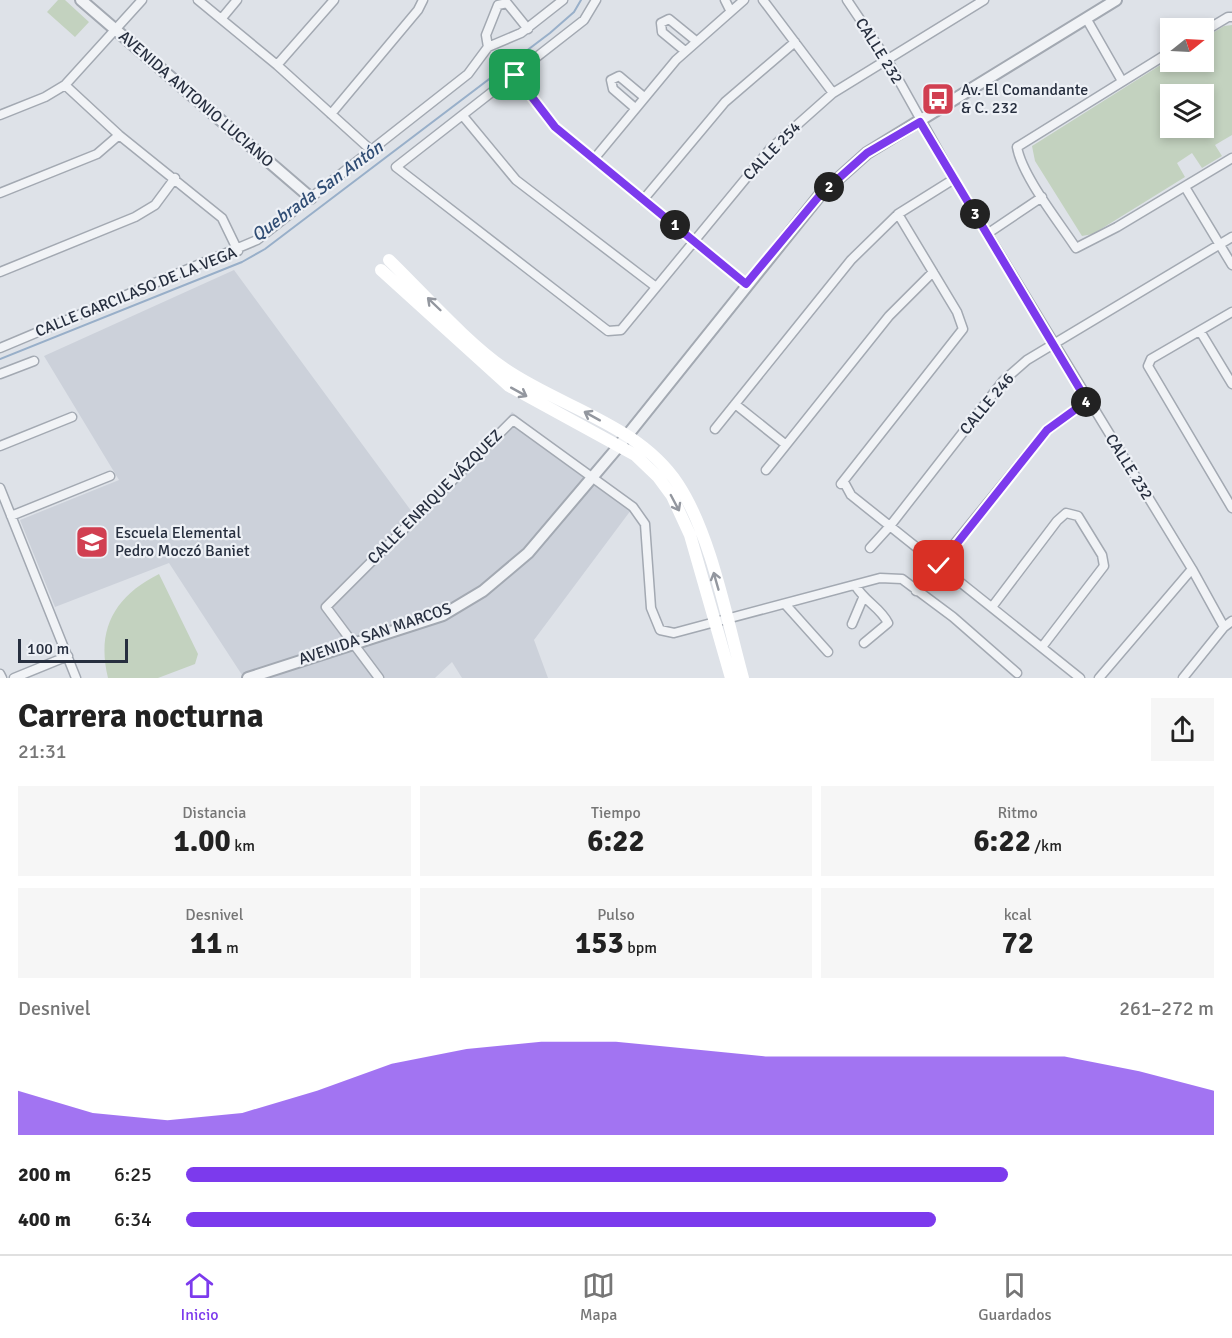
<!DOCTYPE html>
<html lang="es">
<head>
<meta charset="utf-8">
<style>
	body { margin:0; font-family:Signika,sans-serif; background:#f6f6f6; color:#222; height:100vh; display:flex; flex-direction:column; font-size:22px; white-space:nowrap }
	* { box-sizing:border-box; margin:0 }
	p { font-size:20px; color:#767676 }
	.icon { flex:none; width:33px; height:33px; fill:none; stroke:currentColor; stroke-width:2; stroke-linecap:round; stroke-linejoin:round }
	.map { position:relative; height:678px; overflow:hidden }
	.side { display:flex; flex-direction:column; background:#fff; flex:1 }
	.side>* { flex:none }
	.needle { width:39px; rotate:72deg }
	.controls { position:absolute; left:1160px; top:18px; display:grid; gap:12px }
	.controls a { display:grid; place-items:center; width:54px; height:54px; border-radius:0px; background:#fff; box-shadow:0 3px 9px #0003; font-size:30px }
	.scale { position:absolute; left:18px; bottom:15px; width:110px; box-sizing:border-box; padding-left:6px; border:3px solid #272f3f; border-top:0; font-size:16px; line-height:21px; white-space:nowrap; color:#272f3f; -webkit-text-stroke:4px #eef1f6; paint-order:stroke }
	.pin { position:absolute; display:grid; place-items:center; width:51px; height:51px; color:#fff; margin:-26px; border-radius:12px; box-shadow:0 3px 9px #0006 }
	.km { position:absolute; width:30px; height:30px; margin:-15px; border-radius:50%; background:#222; color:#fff; font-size:16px; line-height:30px; text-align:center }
	.round { display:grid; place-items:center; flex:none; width:63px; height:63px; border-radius:0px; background:#f6f6f6 }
	.summary { display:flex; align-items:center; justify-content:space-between; height:102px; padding:0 18px }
	h1 { font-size:33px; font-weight:700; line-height:45px }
	.stats { display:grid; grid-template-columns:repeat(3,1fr); gap:9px; height:102px; padding:6px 18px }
	.stats div { display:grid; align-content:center; border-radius:0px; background:#f6f6f6; text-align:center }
	.stats b { font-size:30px; font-weight:700 }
	.stats small { font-size:16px; font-weight:400 }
	.stats p { font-size:16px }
	.chart { height:168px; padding:12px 18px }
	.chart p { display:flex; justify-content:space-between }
	.chart svg { width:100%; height:108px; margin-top:6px; fill:#7c3aed; opacity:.7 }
	ul { padding:0 18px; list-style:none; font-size:20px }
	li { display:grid; grid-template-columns:96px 72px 1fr; align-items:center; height:45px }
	li i { height:15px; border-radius:8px; background:#7c3aed }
	.tab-bar { display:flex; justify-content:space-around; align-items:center; height:84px; border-top:2px solid #e0e0e0; background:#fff; font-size:16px; color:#767676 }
	.tab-bar a { display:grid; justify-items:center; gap:3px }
	.tab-bar .active { color:#7c3aed }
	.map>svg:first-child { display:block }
</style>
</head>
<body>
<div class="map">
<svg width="1232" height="678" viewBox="0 0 1232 678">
	<rect width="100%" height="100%" fill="#dee2e8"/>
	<path fill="#ccd1da" d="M234,270L412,512L497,432L512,412L634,506L534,640L548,678H462L452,662L435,678H244L169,563L55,607L20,520L119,480L44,356Z"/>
	<path fill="#c3d2bf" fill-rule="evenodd" d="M58,0H65L89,22L75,37L47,12Z
		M1232,25V135L1215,145L1222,156L1202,168L1192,153L1177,163L1185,177L1093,234L1082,236L1035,161L1032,146L1170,59V62H1203V39L1224,26ZM1170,94H1203V128H1170Z
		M159,574L198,654L195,664L158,678H108C96,629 115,596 159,574Z"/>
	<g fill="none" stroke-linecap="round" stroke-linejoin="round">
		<path stroke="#98afc9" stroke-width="2" d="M0,359L242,262L265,249L550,33L574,12L581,0"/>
		<g stroke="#a3a9b2" stroke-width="11">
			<path id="minor" d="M198,0L277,65L372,151
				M596,0L584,20L396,167L608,331L621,330L770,149L833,93L984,0
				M725,0L730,10
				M763,0L833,93
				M847,0L888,61L954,179L1192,569L1224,627
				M222,18L237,0
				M1086,18L1122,81
				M1203,32L1228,17H1232
				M488,47L521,33L563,0
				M685,51L662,32L661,23L669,19L696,41
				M1170,52L1017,147C1022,176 1059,222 1076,248L1117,227L1232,158
				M277,65L334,0
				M515,75L555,127L746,284
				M65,85L119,135L222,218L238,251
				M635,108L613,89L611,80L619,76L644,97
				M331,114L418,10L423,0
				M0,115L45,97L65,85L142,0
				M463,116L516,180L656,287
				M594,159L676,60L744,0
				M1185,187L1232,265
				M0,193L97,154L119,135
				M643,200L725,102L795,42
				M898,214L957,312L963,329L841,484H845L851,495L1080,678
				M987,234L1042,197
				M0,272L135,217L155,205L175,178
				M1232,312L1151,359L1148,366L1232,508
				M1200,331L1232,384
				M0,348L257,240L468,74L488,47L486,35L498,5L507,3L528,29
				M0,374L34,361
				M735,404L785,444
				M715,429L851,260L898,214L954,179
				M0,446L72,417
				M766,470L889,316L933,272
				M0,488L76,678
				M11,516L110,476
				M870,548L890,526L1003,381L1027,360L1232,237
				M855,585C865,602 880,607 888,623L864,643
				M916,591L1047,430L1087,401
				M785,604L828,652
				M992,607L1057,521L1066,513L1078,516L1102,555L1104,566L1042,647
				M852,624L863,598
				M0,674L2,678
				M14,678L68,656
				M379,678L326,607L513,420L633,507L645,524L651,608L660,630L674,633L880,578L902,579L953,617L1017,673
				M1099,678L1192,569
				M1183,678L1224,627L1232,621"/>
		</g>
		<g stroke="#a3a9b2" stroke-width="14">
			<path id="tertiary" d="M81,0L311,198
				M248,678L443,615L483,591L528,553L618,447L820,195L867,153L1116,0"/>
		</g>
		<use href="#minor" stroke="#f1f3f6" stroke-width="8"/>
		<use href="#tertiary" stroke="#f1f3f6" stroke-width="10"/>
		<path stroke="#fff" stroke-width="12" d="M389,260C424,294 467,343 505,369C562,408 638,424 678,484C711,534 727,620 743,678
			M381,270L509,386L635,455L658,477L672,496L690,535L731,678"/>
	</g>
	<defs><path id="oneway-shaft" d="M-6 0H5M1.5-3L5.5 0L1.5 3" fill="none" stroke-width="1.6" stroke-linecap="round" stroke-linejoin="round" transform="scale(1.5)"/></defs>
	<g stroke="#93979f">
		<use href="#oneway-shaft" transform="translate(434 304) rotate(-136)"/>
		<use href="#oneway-shaft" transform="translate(519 392) rotate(29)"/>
		<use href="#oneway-shaft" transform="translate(592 416) rotate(-151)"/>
		<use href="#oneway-shaft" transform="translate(675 503) rotate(62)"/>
		<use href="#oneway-shaft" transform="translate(716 581) rotate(-106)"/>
	</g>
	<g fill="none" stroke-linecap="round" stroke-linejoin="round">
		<g stroke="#fff" stroke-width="12">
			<path id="route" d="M515,75L555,127L746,284L820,195L867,153L920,122L1087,401L1047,430L939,566"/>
		</g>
		<use href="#route" stroke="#7c3aed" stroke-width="8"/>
	</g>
	<defs>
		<g id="bus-square" transform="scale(1.725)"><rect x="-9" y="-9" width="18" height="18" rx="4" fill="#d13f51" stroke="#eef1f6"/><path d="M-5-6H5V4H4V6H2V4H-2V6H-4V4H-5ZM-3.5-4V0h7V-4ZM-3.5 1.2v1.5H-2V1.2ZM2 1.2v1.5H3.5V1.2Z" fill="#fff"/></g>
		<g id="school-square" transform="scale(1.725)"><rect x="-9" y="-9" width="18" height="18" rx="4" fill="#d13f51" stroke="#eef1f6"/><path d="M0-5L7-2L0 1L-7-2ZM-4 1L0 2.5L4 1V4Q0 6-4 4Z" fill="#fff"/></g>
	</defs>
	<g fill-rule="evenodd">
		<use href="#bus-square" x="938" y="99"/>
		<use href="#school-square" x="92" y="542"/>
	</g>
	<g text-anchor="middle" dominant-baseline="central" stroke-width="4.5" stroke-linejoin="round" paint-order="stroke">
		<g font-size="16" fill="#272f3f" stroke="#eef1f6">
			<text transform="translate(879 51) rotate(58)">CALLE 232</text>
			<text transform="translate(196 99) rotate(41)">AVENIDA ANTONIO LUCIANO</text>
			<text transform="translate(772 151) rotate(-46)">CALLE 254</text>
			<text transform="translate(136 292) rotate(-22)">CALLE GARCILASO DE LA VEGA</text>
			<text transform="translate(987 404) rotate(-50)">CALLE 246</text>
			<text transform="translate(1129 467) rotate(58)">CALLE 232</text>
			<text transform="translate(435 497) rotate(-45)">CALLE ENRIQUE VÁZQUEZ</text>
			<text transform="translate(375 634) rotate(-19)">AVENIDA SAN MARCOS</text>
		</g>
		<g font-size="16" fill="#272f3f" stroke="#eef1f6" text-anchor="start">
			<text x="961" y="90">Av. El Comandante<tspan x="961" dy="18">&amp; C. 232</tspan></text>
			<text x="115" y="533">Escuela Elemental<tspan x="115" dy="18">Pedro Moczó Baniet</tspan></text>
		</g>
		<g font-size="18" font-style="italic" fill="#304d74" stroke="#eef1f6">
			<text transform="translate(317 191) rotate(-36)">Quebrada San Antón</text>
		</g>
	</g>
</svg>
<div class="controls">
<a><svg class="needle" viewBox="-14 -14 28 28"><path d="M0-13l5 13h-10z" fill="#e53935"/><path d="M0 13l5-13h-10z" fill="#767676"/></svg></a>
<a><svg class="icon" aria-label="layers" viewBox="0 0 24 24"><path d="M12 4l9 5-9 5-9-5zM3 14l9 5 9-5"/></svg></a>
</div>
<div class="scale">100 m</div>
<div class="pin" style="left:515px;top:75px;background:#1e9e55"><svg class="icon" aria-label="arrive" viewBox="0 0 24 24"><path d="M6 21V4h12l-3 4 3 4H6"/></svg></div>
<div class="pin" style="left:939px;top:566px;background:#d93025"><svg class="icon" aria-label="check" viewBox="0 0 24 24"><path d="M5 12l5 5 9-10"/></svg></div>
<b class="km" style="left:675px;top:225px">1</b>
<b class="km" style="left:829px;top:187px">2</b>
<b class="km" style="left:975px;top:214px">3</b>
<b class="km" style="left:1086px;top:402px">4</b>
</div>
<section class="side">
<div class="summary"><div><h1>Carrera nocturna</h1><p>21:31</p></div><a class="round"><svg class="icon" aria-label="share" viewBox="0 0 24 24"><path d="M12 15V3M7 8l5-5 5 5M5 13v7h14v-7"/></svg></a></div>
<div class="stats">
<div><p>Distancia</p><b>1.00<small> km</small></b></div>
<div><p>Tiempo</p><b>6:22</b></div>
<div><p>Ritmo</p><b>6:22<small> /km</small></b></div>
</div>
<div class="stats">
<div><p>Desnivel</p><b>11<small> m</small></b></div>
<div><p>Pulso</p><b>153<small> bpm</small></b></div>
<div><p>kcal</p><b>72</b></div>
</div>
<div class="chart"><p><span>Desnivel</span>261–272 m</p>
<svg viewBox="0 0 160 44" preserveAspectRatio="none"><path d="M0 44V26L10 35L20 38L30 35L40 26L50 15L60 9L70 6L80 6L90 9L100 12L110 12L120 12L130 12L140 12L150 18L160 26V44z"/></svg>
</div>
<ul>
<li><b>200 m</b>6:25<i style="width:80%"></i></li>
<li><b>400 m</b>6:34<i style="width:73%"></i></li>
</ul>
</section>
<nav class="tab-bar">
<a class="active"><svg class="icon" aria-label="home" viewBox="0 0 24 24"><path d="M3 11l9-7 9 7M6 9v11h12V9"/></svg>Inicio</a>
<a><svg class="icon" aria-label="map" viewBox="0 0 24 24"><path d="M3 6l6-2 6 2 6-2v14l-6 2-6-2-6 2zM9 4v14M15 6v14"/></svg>Mapa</a>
<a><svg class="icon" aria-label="saved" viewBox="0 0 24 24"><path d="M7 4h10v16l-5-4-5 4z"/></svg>Guardados</a>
</nav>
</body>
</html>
